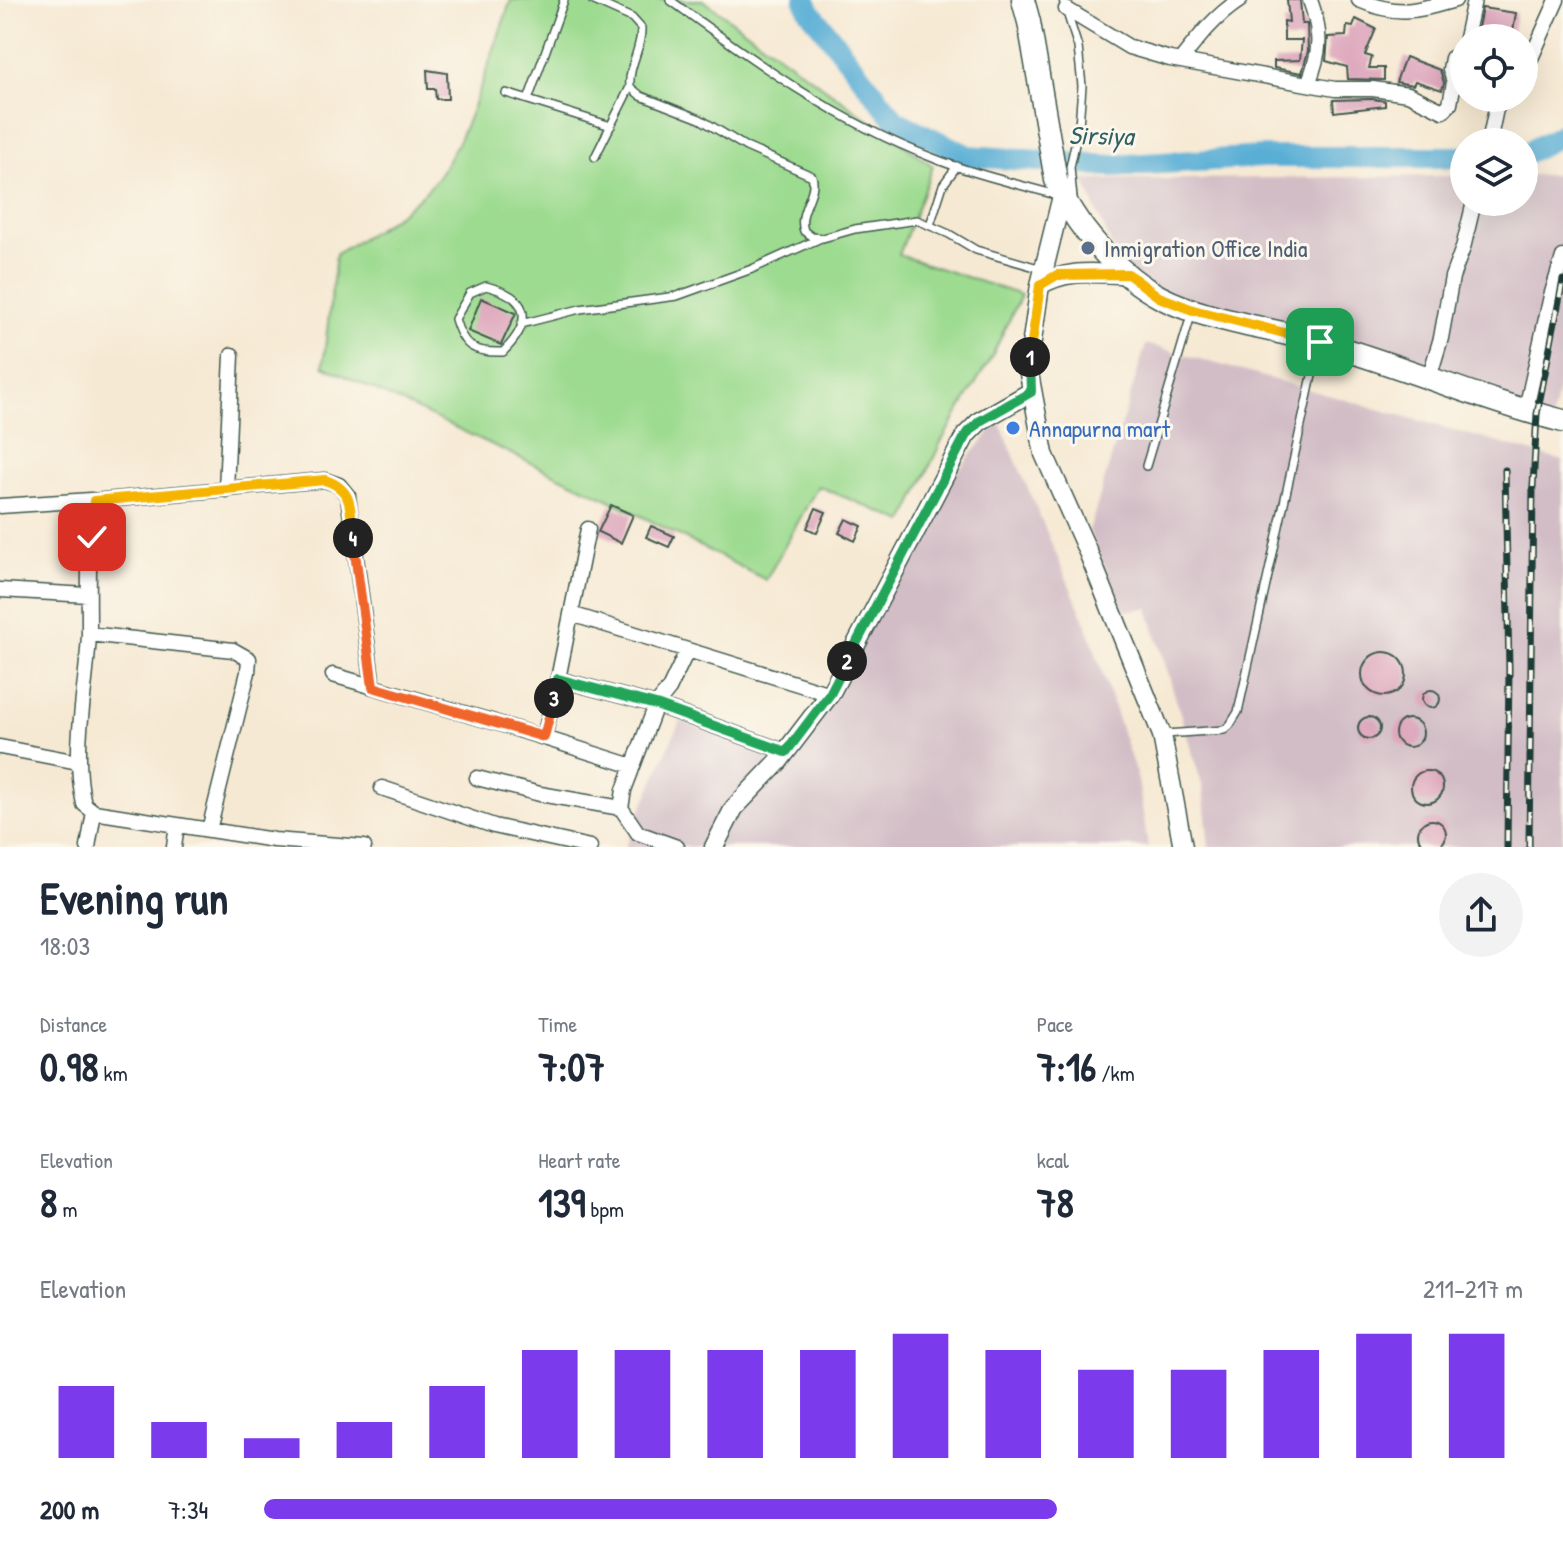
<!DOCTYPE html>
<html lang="en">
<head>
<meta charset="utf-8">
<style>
	body { margin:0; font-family:"Patrick Hand",sans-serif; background:#f2f2f3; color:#1f2937; height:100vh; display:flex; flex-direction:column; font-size:30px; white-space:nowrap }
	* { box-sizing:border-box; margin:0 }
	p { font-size:26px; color:#747a83 }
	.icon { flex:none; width:44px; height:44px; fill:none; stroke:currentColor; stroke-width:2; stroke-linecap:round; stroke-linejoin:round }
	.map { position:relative; height:847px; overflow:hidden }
	.sheet { display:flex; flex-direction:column; background:#fff; flex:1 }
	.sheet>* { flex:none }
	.buttons { position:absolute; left:1450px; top:24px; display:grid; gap:16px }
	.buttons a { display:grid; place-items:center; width:88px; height:88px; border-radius:50%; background:#fff; box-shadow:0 8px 32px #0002; font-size:40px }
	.pin { position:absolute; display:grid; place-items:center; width:68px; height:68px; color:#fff; margin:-34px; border-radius:16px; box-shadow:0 4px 12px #0006 }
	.km { position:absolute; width:40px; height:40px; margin:-20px; border-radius:50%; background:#222; color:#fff; font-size:22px; line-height:40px; text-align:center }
	.round { display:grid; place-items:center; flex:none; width:84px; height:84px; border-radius:42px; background:#f2f2f3 }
	.headline { display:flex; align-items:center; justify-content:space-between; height:136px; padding:0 40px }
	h1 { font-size:44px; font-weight:700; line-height:60px }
	.stats { display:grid; grid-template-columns:repeat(3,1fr); gap:12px; height:136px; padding:8px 40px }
	.stats div { display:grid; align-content:center }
	.stats b { font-size:40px; font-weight:700 }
	.stats small { font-size:22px; font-weight:400 }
	.stats p { font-size:22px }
	.chart { height:224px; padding:16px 40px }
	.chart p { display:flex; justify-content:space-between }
	.chart svg { width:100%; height:144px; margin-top:8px; stroke:#7c3aed; stroke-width:6 }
	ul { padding:0 40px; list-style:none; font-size:26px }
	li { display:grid; grid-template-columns:128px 96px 1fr; align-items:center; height:60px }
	li i { height:20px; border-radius:10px; background:#7c3aed }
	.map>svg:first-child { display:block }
</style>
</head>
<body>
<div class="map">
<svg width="1563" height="847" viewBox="0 0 1563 847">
	<rect width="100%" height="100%" fill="#fbf7ec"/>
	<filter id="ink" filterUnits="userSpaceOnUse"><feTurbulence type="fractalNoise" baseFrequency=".0125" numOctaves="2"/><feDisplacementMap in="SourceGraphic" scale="16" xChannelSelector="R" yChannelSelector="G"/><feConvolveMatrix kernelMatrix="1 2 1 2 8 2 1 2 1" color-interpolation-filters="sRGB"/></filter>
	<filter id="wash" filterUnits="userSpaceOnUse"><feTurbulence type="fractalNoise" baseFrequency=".006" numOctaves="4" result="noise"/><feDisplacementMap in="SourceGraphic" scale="32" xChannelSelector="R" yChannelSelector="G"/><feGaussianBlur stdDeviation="1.8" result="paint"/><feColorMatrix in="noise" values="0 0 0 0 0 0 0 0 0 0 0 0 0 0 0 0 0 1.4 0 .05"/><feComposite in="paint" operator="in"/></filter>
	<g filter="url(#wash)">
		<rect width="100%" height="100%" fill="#f6e9d3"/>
		<path fill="#d2bdc6" d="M1524,175H1563V363L1551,426L1127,283L1084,180L1464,176V202H1524Z
			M1146,344L1563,461V847H1209L1203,788L1148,608L1125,611L1089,531Z
			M999,421L1087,626L1138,780L1148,847H625L680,721L794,762L948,483Z"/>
		<path fill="#9ddb90" stroke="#5e8c62" stroke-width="2" d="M511,0H703L933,166L899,255L1021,295L993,354L941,442L904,522L818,486L766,580L606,498L323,366L336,254C367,235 400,217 426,191C464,153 492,51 511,0Z"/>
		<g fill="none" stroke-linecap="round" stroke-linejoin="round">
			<path stroke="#59aed5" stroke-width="22" d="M805,0L809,10L896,121L968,156L1111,166L1262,157H1464
				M1524,154L1563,134"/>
		</g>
		<g id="blocks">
			<path fill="#dda4bb" d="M1287,0H1300L1302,24H1307L1308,51L1302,73L1274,68V61L1300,60L1302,40H1284V21L1289,22Z
				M1482,8L1516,13L1512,38H1476Z
				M1356,19L1376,29L1365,55L1372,57L1369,68H1384V80L1348,79L1347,67L1326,61L1328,37L1346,36L1347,26L1353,27Z
				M1405,57L1440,70L1444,83L1442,90L1415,81L1413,85L1396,82Z
				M427,70L447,73L448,99H436L435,89H428Z
				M1372,99L1385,101V106L1334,112L1333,100Z
				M481,298L516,313L501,345L468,331Z
				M611,505L633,515L621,543L598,532Z
				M816,508L826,512L817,533L807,528Z
				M846,519L862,526L855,541L839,533Z
				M651,526L674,536L669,547L646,537Z
				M1362 674a22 22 0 1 1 44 0a22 22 0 1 1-44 0Z
				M1422 699a9 9 0 1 1 18 0a9 9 0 1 1-18 0Z
				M1358 728a11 11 0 1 1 22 0a11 11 0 1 1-22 0Z
				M1395 733a14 14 0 1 1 28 0a14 14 0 1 1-28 0Z
				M1411 787a16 16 0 1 1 32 0a16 16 0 1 1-32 0Z
				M1418 834a14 14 0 1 1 28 0a14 14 0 1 1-28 0Z"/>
		</g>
	</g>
	<g filter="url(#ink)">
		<use href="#blocks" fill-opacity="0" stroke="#3f574c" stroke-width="2"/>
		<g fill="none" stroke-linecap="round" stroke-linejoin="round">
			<g stroke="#3f574c" stroke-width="10">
				<path id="service" d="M592,0L632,18L641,28C642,49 628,65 630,87L641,96L700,119L746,147L812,176C818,194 797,211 804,231L812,237L823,238L855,229L917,220L949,234L976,250L1042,269
					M670,0C755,62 834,120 933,158C972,174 1015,183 1056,195
					M1063,0L1078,47L1082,86L1079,126L1070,167L1073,198
					M506,93L611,126
					M528,100L564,0
					M595,157L630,87
					M930,225L943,185L957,166
					M486,286C530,297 534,321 503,352C474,353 463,347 455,319L470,293Z
					M521,324L580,309L677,296L752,269L821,238
					M1146,466L1192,312
					M1165,734L1224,730L1230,725L1238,712L1319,344"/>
			</g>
			<g stroke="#3f574c" stroke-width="17">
				<path id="minor" d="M1359,0C1399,17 1415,11 1455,0
					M1066,9L1129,47L1170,59L1335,89H1373L1408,94L1443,111L1450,104L1454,82
					M1466,38L1474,0
					M1464,44L1460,53L1452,58L1450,69L1454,82L1464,83
					M1180,61C1198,38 1215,16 1240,0
					M1524,74L1557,0
					M1308,84C1321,52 1322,33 1310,0
					M1489,142L1496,109L1504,98
					M1429,378L1441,338L1452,277L1463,248L1474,202
					M1526,409L1551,296L1563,257
					M226,490L232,355
					M94,501L325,480L339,485L348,496L373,687
					M0,506L91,500L95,504C87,546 89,590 89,633C87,690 71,747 84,804L94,812L274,840L364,847
					M588,529L558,679L656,705L786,752
					M0,590L88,595
					M571,614L830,694
					M89,634L233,650L249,659L248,672L209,830
					M333,675L494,722L633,766
					M544,737L558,679
					M0,747L78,762
					M477,778L540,794L621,808L624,790L656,705L669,689L687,651
					M382,788L494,826L590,847
					M621,808L638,833L677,847
					M88,847L94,812
					M174,847L177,825"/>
			</g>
			<g stroke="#3f574c" stroke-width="21">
				<path id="tertiary" d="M1128,274C1095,274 1070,268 1040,285L1028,368L1044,454L1088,552L1162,735L1183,847
					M1040,285L1062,196
					M714,847L734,808L778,762L830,694L966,435L980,421L1031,392"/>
			</g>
			<g stroke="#3f574c" stroke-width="25">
				<path id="primary" d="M1023,0L1029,22L1056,180C1072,223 1119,276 1160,297C1204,320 1270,328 1319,342C1401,365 1480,400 1563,421"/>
			</g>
			<use href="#service" stroke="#fff" stroke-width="7"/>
			<use href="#minor" stroke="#fff" stroke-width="14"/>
			<use href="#tertiary" stroke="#fff" stroke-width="18"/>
			<use href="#primary" stroke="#fff" stroke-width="22"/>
			<g stroke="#1f3d34" stroke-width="7">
				<path id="rail" d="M1505,470L1509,668L1507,847
					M1529,847L1533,486L1537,414L1563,280"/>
			</g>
			<use href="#rail" stroke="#fbf7ec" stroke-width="4" stroke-dasharray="12" stroke-linecap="butt"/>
		</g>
	</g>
	<g fill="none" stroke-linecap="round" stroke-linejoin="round" filter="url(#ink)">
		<g stroke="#fff" stroke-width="16">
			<path id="split-1" d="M1030,357L1040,285L1057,275L1128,274L1159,297L1193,310L1320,342"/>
		</g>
		<g stroke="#fff" stroke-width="16">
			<path id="split-2" d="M847,661L966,435L980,421L1031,392L1030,357"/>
		</g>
		<g stroke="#fff" stroke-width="16">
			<path id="split-3" d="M554,698L558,679L656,705L786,752L830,694L847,661"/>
		</g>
		<g stroke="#fff" stroke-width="16">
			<path id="split-4" d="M353,538L373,687L544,737L554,698"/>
		</g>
		<g stroke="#fff" stroke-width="16">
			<path id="split-5" d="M92,537L94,501L325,480C355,490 350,511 353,538"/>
		</g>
		<use href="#split-1" stroke="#f5b400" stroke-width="10"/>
		<use href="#split-2" stroke="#22a559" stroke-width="10"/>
		<use href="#split-3" stroke="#22a559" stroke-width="10"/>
		<use href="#split-4" stroke="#f0652b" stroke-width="10"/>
		<use href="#split-5" stroke="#f5b400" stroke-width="10"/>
	</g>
	<circle fill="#5c6f8a" stroke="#fbf7ec" stroke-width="3" cx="1088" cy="248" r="8"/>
	<circle fill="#3f7fe0" stroke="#fbf7ec" stroke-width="3" cx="1013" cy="428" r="8"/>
	<g text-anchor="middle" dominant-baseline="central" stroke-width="6" stroke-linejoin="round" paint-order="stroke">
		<g font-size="24" fill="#4e5e75" stroke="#fbf7ec" text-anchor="start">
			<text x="1104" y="248">Inmigration Office India</text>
		</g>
		<g font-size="24" fill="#366cbe" stroke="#fbf7ec" text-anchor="start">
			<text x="1029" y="428">Annapurna mart</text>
		</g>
		<g font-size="26" font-style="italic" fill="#305f64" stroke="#fbf7ec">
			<text transform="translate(1101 135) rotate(1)">Sirsiya</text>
		</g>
	</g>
</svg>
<div class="buttons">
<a><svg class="icon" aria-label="locate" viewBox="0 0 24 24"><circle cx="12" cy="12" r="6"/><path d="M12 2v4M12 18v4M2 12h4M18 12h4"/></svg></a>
<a><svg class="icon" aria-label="layers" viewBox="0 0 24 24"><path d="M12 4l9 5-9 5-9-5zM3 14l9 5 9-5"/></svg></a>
</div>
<div class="pin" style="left:1320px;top:342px;background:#1e9e55"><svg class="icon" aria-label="arrive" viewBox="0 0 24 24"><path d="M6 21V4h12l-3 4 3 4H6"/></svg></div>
<div class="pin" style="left:92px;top:537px;background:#d93025"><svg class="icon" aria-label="check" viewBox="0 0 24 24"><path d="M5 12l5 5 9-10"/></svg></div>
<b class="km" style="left:1030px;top:357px">1</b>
<b class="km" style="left:847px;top:661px">2</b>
<b class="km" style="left:554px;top:698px">3</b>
<b class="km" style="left:353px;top:538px">4</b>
</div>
<section class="sheet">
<div class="headline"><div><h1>Evening run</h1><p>18:03</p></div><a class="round"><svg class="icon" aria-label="share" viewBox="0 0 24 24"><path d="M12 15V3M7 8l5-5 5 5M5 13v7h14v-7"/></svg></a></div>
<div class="stats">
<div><p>Distance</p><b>0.98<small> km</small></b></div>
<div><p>Time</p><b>7:07</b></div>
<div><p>Pace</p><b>7:16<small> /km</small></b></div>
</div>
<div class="stats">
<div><p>Elevation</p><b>8<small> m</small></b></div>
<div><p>Heart rate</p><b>139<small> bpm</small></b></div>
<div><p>kcal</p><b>78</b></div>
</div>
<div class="chart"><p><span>Elevation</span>211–217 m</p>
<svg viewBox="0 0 160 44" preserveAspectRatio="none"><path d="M5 44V22M15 44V33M25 44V38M35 44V33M45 44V22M55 44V11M65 44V11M75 44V11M85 44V11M95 44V6M105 44V11M115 44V17M125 44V17M135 44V11M145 44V6M155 44V6"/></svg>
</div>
<ul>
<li><b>200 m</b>7:34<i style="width:63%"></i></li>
</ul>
</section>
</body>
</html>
